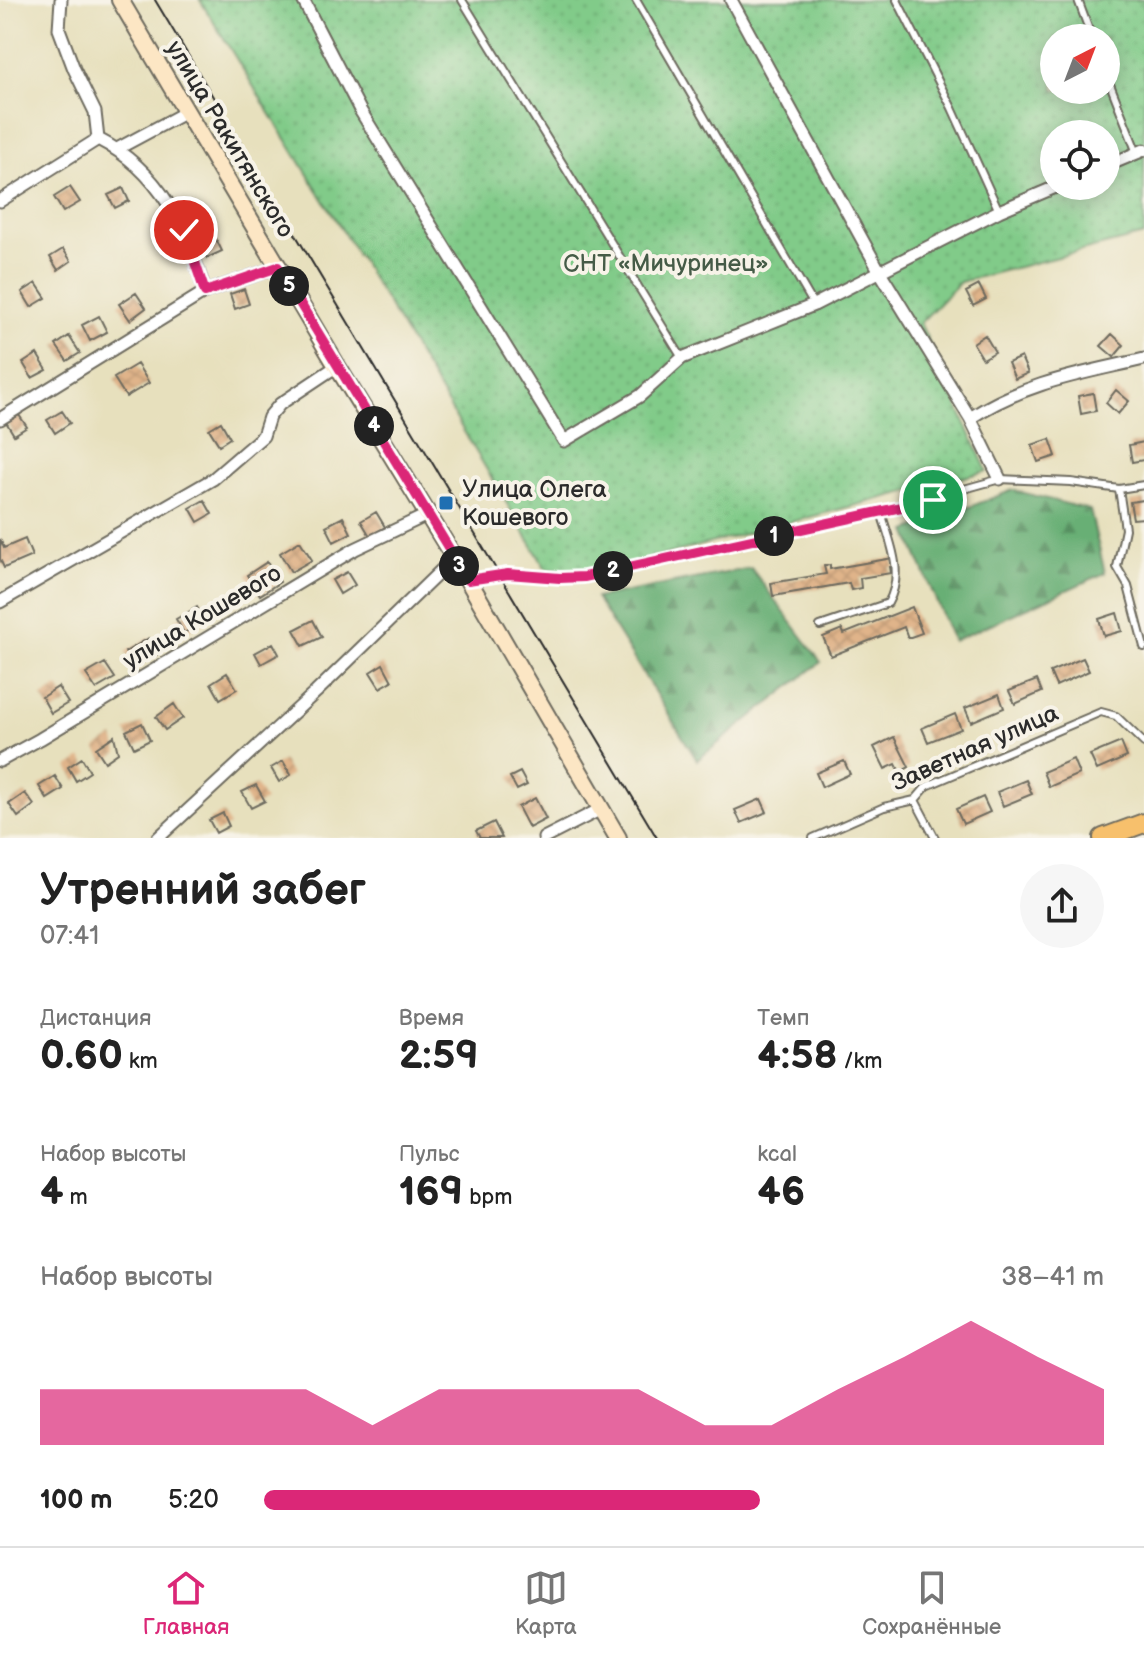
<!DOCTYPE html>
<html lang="ru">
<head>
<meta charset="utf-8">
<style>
	body { margin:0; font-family:"Balsamiq Sans",sans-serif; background:#f6f6f6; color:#222; height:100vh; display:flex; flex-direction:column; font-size:30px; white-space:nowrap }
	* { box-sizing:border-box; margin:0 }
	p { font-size:26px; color:#767676 }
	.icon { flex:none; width:44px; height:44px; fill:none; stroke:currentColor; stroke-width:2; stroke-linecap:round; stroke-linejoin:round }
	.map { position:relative; height:838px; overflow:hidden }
	.panel { display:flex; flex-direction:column; background:#fff; flex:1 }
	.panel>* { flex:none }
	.needle { width:52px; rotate:42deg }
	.controls { position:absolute; left:1040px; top:24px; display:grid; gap:16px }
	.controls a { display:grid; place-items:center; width:80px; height:80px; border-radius:50%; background:#fff; box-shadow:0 4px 20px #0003; font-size:40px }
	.pin { position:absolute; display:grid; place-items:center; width:68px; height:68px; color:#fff; margin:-34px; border:4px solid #fff; border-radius:50%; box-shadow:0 2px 8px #0007 }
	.km { position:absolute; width:40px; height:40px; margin:-20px; border-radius:50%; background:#222; color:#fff; font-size:22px; line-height:40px; text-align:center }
	.round { display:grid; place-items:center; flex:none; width:84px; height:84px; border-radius:42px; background:#f6f6f6 }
	.head { display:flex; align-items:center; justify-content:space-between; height:136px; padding:0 40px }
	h1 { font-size:44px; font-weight:600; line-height:60px }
	.metrics { display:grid; grid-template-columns:repeat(3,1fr); gap:12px; height:136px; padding:8px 40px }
	.metrics div { display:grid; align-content:center }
	.metrics b { font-size:40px; font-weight:600 }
	.metrics small { font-size:22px; font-weight:400 }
	.metrics p { font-size:22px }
	.chart { height:224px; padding:16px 40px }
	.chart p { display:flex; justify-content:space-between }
	.chart svg { width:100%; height:144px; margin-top:8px; fill:#db2777; opacity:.7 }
	ul { padding:0 40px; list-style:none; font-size:26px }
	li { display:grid; grid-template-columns:128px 96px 1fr; align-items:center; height:60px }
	li i { height:20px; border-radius:10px; background:#db2777 }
	.tab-bar { display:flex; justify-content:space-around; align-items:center; height:112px; border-top:2px solid #e0e0e0; background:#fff; font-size:22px; color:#767676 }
	.tab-bar a { display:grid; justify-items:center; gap:4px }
	.tab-bar .active { color:#db2777 }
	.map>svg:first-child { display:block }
</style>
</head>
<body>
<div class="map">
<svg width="1144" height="838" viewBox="0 0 1144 838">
	<defs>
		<pattern id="green-dots" width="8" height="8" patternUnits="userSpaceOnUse" patternTransform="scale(2)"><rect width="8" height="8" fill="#81cb89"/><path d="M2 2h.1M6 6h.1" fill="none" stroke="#70ae76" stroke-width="1.8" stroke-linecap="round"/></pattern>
		<pattern id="forest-firs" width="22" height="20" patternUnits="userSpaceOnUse" patternTransform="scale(2)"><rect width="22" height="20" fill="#68af75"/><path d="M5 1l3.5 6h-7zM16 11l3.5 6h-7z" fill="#568f60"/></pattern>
		<pattern id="building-cross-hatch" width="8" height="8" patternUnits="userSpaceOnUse" patternTransform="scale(2)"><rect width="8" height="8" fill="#e0b48a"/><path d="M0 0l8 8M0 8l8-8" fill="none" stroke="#c09b77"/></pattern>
	</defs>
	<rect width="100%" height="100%" fill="#f7f3e8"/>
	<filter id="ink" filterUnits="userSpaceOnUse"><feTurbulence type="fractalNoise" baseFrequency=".0125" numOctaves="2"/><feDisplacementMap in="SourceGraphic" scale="16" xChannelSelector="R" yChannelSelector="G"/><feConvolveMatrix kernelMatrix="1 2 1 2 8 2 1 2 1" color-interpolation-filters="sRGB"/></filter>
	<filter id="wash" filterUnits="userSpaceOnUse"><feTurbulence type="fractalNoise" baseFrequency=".006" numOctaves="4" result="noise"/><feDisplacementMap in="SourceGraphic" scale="32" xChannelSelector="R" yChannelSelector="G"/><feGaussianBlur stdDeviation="1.8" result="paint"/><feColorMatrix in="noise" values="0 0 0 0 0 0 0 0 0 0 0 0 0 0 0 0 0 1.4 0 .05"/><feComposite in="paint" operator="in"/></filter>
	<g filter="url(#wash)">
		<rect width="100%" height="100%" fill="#e7e0bd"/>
		<path fill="url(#green-dots)" stroke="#567b5a" stroke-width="2" fill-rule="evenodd" d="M200,0H1144V235L960,282L920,323L987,471L591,574L546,569L388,304ZM1054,38H1106V90H1054ZM1054,134H1106V186H1054Z"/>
		<path fill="url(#forest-firs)" stroke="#4a6d50" stroke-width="2" d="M1013,490L1090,510L1105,573L953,641L907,531Z
			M751,568L821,662L697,760L596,598Z"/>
		<g id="blocks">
			<path fill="url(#building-cross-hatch)" d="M70,187L80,202L63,212L54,197Z
				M123,188L129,201L115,208L108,195Z
				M216,239L222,251L207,258L201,246Z
				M63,249L71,261L58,270L50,257Z
				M36,283L46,298L31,307L22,292Z
				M979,285L986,299L973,306L966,292Z
				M244,289L249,304L235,309L230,294Z
				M136,293L146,308L130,320L119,304Z
				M99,316L107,332L90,341L82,325Z
				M1112,334L1124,345L1114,357L1101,346Z
				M985,335L995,352L983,359L973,343Z
				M69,336L80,353L67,361L56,345Z
				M37,354L47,370L32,378L23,363Z
				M1021,357L1028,373L1015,379L1008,363Z
				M137,364L149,383L126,397L114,378Z
				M1116,390L1129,401L1118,414L1106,403Z
				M1093,393L1096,411L1081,414L1078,396Z
				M62,411L70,423L55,433L47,420Z
				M19,415L27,427L14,435L6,422Z
				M221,422L230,438L219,445L209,429Z
				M1050,439L1056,456L1038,462L1032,445Z
				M1144,442V460L1132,462L1129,445Z
				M204,500L212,514L198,522L190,508Z
				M1144,500V518L1133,519L1130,502Z
				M376,512L385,527L370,536L361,521Z
				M343,517L351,533L334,542L326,526Z
				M0,539L4,548L25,539L32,556L4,568L0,559Z
				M300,541L312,560L291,572L280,553Z
				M893,558L894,567H890L891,573L860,578L861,588L851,590L849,583L773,596L771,583L826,574L824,566L830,565V569Z
				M267,562L280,582L260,595L247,575Z
				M347,572L355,585L340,594L332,580Z
				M197,607L205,621L184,633L176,619Z
				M912,607L922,633L908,638L904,627L831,656L823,637L842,629L844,634Z
				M1117,613L1122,631L1104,636L1099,619Z
				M313,620L322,637L303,646L294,630Z
				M149,638L158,654L134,667L125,652Z
				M273,643L279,654L261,664L255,653Z
				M1083,658L1089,671L1056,686L1050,672Z
				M105,663L115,678L96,689L86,674Z
				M383,664L392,681L380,688L370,672Z
				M227,673L237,689L220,699L211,683Z
				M1037,680L1042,692L1015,704L1009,691Z
				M58,687L68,703L51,713L42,697Z
				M999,694L1004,708L971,722L965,708Z
				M174,704L183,718L165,730L156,717Z
				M955,714L961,729L928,742L922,728Z
				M142,723L150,740L134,748L126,731Z
				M114,736L118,753L105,762L96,748Z
				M894,737L909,767L900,772L896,764L885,769L874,747Z
				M1121,742L1127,757L1097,770L1090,755Z
				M82,758L90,772L76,781L68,767Z
				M1073,759L1079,774L1049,787L1043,772Z
				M283,761L291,775L279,782L271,768Z
				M844,761L850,774L822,787L816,773Z
				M520,772L527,785L517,790L510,777Z
				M55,776L63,789L47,799L39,786Z
				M1026,780L1032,794L1003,806L997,792Z
				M256,785L265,801L251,808L242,792Z
				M25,793L34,805L18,817L9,804Z
				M983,797L990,812L963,824L956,809Z
				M535,798L546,819L529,828L518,807Z
				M761,799L767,812L741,823L735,810Z
				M223,813L229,826L216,833L209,820Z
				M494,822L502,838H480L476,831Z"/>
		</g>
	</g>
	<g filter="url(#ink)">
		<use href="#blocks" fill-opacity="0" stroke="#6d6a5e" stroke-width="2"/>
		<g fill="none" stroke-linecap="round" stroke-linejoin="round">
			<g stroke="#6d6a5e" stroke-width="10">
				<path id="lane" d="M462,0L682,358
					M636,0L814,305
					M897,0L952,108L999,211
					M1078,0L1092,38
					M1106,74L1137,153
					M1119,489L1125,529L1117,567L1128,586L1144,647
					M472,580L508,574L560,578L584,577L881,512L1000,479L1071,482L1119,489L1144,485
					M820,626L888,603C905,573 890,543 881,512
					M915,800L935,838
					M813,838L884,807L915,800L927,786L1101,712L1116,716L1144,743"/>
			</g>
			<g stroke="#6d6a5e" stroke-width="15">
				<path id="street" d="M303,0L360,110L564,441L640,396L682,358L814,305L999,211L1058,186
					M731,0L880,272L970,418L1000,479
					M98,139C161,171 186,228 205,292
					M117,149L186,112
					M1106,166L1144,150
					M0,201L98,139L95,112L74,69L59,29L61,0
					M970,418C1026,382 1080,374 1144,359
					M0,419L205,292L278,267
					M0,602L213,479L263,436L269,417L280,404L337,366
					M0,761L40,739L355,549L429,514
					M158,838L316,692L454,558
					M544,838L601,809"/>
			</g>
			<g stroke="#6d6a5e" stroke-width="20">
				<path id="secondary" d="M120,0L337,366L468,580L618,838"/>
			</g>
			<g stroke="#6d6a5e" stroke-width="22">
				<path id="primary" d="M1103,838L1144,823"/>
			</g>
			<use href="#lane" stroke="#fff" stroke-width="6"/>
			<use href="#street" stroke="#fff" stroke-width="11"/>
			<use href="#secondary" stroke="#fce6c4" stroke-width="16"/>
			<use href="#primary" stroke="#f7c06c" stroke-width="18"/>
			<path stroke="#2b2b2b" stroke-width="2" d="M155,0L657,838"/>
		</g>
	</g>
	<g fill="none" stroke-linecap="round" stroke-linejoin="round" filter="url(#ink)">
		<g stroke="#fff" stroke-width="16">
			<path id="route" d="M184,230L205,292L278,267L468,580L508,574L560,578L584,577L933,500"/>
		</g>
		<use href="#route" stroke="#db2777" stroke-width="10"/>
	</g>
	<rect fill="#1f6fb2" stroke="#f7f3e8" stroke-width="3" x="438" y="495" width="16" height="16" rx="4"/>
	<g text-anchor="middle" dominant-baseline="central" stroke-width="8" stroke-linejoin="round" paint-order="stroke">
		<g font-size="24" fill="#2b2b2b" stroke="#f7f3e8">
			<text transform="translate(230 139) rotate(59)">улица Ракитянского</text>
			<text transform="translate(202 617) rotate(-31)">улица Кошевого</text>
			<text transform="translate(975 748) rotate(-24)">Заветная улица</text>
		</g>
		<g font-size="24" fill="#455b47" stroke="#f7f3e8">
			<text x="666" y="263">СНТ «Мичуринец»</text>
		</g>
		<g font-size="24" fill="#2b2b2b" stroke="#f7f3e8" text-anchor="start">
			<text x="462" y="489">Улица Олега<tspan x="462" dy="28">Кошевого</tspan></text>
		</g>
	</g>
</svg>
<div class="controls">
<a><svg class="needle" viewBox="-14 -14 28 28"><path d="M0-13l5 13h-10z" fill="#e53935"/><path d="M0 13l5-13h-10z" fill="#767676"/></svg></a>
<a><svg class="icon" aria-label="locate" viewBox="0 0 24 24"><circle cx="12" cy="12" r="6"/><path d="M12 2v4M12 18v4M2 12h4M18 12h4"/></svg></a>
</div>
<div class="pin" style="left:933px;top:500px;background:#1e9e55"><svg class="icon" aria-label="arrive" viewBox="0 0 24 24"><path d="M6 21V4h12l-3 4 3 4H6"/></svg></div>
<div class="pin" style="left:184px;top:230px;background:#d93025"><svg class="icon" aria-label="check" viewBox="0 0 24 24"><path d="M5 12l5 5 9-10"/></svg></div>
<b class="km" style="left:774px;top:536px">1</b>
<b class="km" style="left:613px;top:571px">2</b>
<b class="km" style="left:459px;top:566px">3</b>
<b class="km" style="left:374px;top:426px">4</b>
<b class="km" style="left:289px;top:286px">5</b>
</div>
<section class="panel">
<div class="head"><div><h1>Утренний забег</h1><p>07:41</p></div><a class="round"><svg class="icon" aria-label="share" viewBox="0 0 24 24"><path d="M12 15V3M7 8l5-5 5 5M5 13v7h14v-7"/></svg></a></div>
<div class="metrics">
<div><p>Дистанция</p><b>0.60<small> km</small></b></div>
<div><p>Время</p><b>2:59</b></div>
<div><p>Темп</p><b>4:58<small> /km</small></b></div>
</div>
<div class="metrics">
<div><p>Набор высоты</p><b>4<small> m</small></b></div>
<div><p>Пульс</p><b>169<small> bpm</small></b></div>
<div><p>kcal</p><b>46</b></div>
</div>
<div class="chart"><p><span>Набор высоты</span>38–41 m</p>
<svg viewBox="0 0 160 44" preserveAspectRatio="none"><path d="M0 44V27L10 27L20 27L30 27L40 27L50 38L60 27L70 27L80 27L90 27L100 38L110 38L120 27L130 17L140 6L150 17L160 27V44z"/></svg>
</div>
<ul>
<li><b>100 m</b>5:20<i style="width:59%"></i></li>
</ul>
</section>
<nav class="tab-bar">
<a class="active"><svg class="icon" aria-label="home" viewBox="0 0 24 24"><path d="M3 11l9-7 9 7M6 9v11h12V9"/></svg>Главная</a>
<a><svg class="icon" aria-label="map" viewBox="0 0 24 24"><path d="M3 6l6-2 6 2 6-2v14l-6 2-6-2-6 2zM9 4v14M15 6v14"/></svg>Карта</a>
<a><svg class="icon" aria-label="saved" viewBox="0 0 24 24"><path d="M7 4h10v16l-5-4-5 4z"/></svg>Сохранённые</a>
</nav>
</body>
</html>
